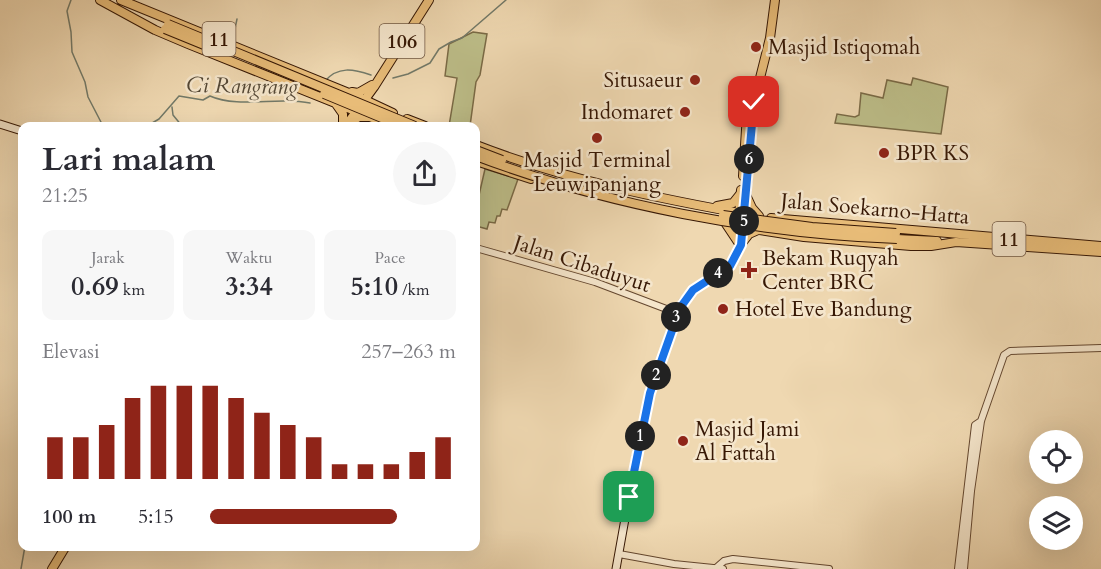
<!DOCTYPE html>
<html lang="id">
<head>
<meta charset="utf-8">
<style>
	body { margin:0; font-family:Cardo,serif; background:#f7f7f7; color:#2b2b33; height:100vh; display:flex; flex-direction:column; font-size:22px; white-space:nowrap }
	* { box-sizing:border-box; margin:0 }
	p { font-size:20px; color:#7c7c81 }
	.icon { flex:none; width:33px; height:33px; fill:none; stroke:currentColor; stroke-width:2; stroke-linecap:round; stroke-linejoin:round }
	.map { position:relative; flex:1; overflow:hidden }
	.sheet { position:absolute; left:18px; top:122px; width:462px; height:429px; display:flex; flex-direction:column; background:#fff; border-radius:12px; box-shadow:0 6px 24px #0002 }
	.sheet>* { flex:none }
	.buttons { position:absolute; left:1029px; top:430px; display:grid; gap:12px }
	.buttons a { display:grid; place-items:center; width:54px; height:54px; border-radius:50%; background:#fff; box-shadow:0 6px 24px #0002; font-size:30px }
	.pin { position:absolute; display:grid; place-items:center; width:51px; height:51px; color:#fff; margin:-26px; border-radius:12px; box-shadow:0 3px 9px #0006 }
	.km { position:absolute; width:30px; height:30px; margin:-15px; border-radius:50%; background:#222; color:#fff; font-size:16px; line-height:30px; text-align:center }
	.round { display:grid; place-items:center; flex:none; width:63px; height:63px; border-radius:32px; background:#f7f7f7 }
	.headline { display:flex; align-items:center; justify-content:space-between; height:102px; padding:0 24px }
	h1 { font-size:33px; font-weight:700; line-height:45px }
	.stats { display:grid; grid-template-columns:repeat(3,1fr); gap:9px; height:102px; padding:6px 24px }
	.stats div { display:grid; align-content:center; border-radius:12px; background:#f7f7f7; text-align:center }
	.stats b { font-size:26px; font-weight:700 }
	.stats small { font-size:16px; font-weight:400 }
	.stats p { font-size:16px }
	.chart { height:168px; padding:12px 24px }
	.chart p { display:flex; justify-content:space-between }
	.chart svg { width:100%; height:108px; margin-top:6px; stroke:#8f2418; stroke-width:6 }
	ul { padding:0 24px; list-style:none; font-size:20px }
	li { display:grid; grid-template-columns:96px 72px 1fr; align-items:center; height:45px }
	li i { height:15px; border-radius:8px; background:#8f2418 }
	.map>svg:first-child { display:block }
</style>
</head>
<body>
<div class="map">
<svg width="1101" height="569" viewBox="0 0 1101 569">
	<rect width="100%" height="100%" fill="#efd8b1"/>
	<filter id="stains"><feTurbulence type="fractalNoise" baseFrequency=".00333" numOctaves="4"/><feColorMatrix values="0 0 0 0 .2 0 0 0 0 .09 0 0 0 0 .02 0 0 0 .5 -.17"/></filter>
	<radialGradient id="worn" r=".72"><stop offset=".6" stop-color="#630" stop-opacity="0"/><stop offset="1" stop-color="#630" stop-opacity=".3"/></radialGradient>
	<path fill="#bdbe89" stroke="#7a6a46" stroke-width="1.5" d="M473,32L487,34L480,75L476,82L470,126H449L457,78L445,76L449,44Z
		M913,78L948,87L941,134L835,123L837,114L855,117L859,115L861,93L883,98L887,80L911,85Z
		M485,169L518,179L507,210L502,209L500,216H497L495,223L489,222L487,229L476,226V208Z"/>
	<g fill="none" stroke-linecap="round" stroke-linejoin="round">
		<path stroke="#727968" stroke-width="1.5" d="M71,0L67,11L71,32L72,52L85,82L88,97L103,126
			M232,43L237,19
			M393,78L408,74L430,63L439,49L451,42L462,38L506,0
			M325,81C338,66 353,69 371,75
			M172,107L173,115L182,126
			M132,126H136
			M147,126L159,119L179,96L203,100L210,96C239,109 279,96 310,103
			M21,569L25,546"/>
		<g stroke="#64472f" stroke-width="8">
			<path id="tertiary" d="M476,248L595,282L677,313
				M619,554L674,564L723,569
				M716,568L724,561L733,559L829,569
				M958,569L975,425L981,421
				M964,569L971,491L981,421L1004,355L1010,351L1101,348"/>
		</g>
		<g stroke="#361704" stroke-width="9">
			<path id="secondary" d="M0,124L22,131
				M616,569L637,452L650,393L677,313L682,303L693,290L730,265L741,245L744,227"/>
		</g>
		<g stroke="#361704" stroke-width="10">
			<path id="primary" d="M347,124L374,87L429,0
				M743,176L747,114L751,95
				M739,217L741,190
				M744,218L754,102L770,38L775,0
				M52,569L66,546"/>
		</g>
		<g stroke="#361704" stroke-width="10">
			<path id="trunk" d="M100,0L155,30L188,44L390,125
				M121,0L361,98L393,113
				M352,92L358,93L372,85
				M336,104L343,114V123
				M407,119L425,126
				M347,125L359,117H368
				M476,145C566,180 661,199 756,216
				M476,161L531,179
				M746,195L752,208L759,216
				M717,206L733,203L741,193
				M771,218L1101,246
				M726,224L738,242
				M753,229L804,237L911,246H931L956,242L1101,252
				M897,239L937,241
				M742,243L749,234L758,230"/>
		</g>
		<use href="#tertiary" stroke="#f5e6cc" stroke-width="6"/>
		<use href="#secondary" stroke="#f5e6cc" stroke-width="7"/>
		<use href="#primary" stroke="#e8bc78" stroke-width="8"/>
		<use href="#trunk" stroke="#e8bc78" stroke-width="8"/>
		<g stroke="#361704" stroke-width="10" stroke-linecap="butt">
			<path id="trunk-bridge" d="M168,24L415,126
				M165,29L214,49
				M324,94L401,126
				M476,150L502,160
				M476,156C605,205 759,234 897,239
				M723,215L812,227L896,233"/>
		</g>
		<use href="#trunk-bridge" stroke="#e8bc78" stroke-width="8"/>
	</g>
	<g fill="none" stroke-linecap="round" stroke-linejoin="round">
		<g stroke="#fff" stroke-width="12">
			<path id="route" d="M629,497L650,393L680,308L693,290L730,266L741,245L754,102"/>
		</g>
		<use href="#route" stroke="#1a73e8" stroke-width="8"/>
	</g>
	<g fill="#8f2418" stroke="#f5e6cc" stroke-width="2">
		<circle cx="756" cy="47" r="6"/>
		<circle cx="695" cy="80" r="6"/>
		<circle cx="685" cy="112" r="6"/>
		<circle cx="597" cy="138" r="6"/>
		<circle cx="884" cy="153" r="6"/>
		<path d="M746 261h6v6h6v6h-6v6h-6v-6h-6v-6h6z"/>
		<circle cx="723" cy="309" r="6"/>
		<circle cx="683" cy="441" r="6"/>
	</g>
	<g text-anchor="middle" dominant-baseline="central" stroke-width="5" stroke-linejoin="round" paint-order="stroke">
		<g fill="#f5e6cc" stroke="#6f5540" stroke-width="1.5">
			<rect x="202.5" y="22" width="33" height="34" rx="4.5"/>
			<rect x="379.5" y="24" width="45" height="34" rx="4.5"/>
			<rect x="992.5" y="222" width="33" height="34" rx="4.5"/>
		</g>
		<g font-size="20" font-weight="bold" fill="#361704">
			<text x="219" y="39">11</text>
			<text x="402" y="41">106</text>
			<text x="1009" y="239">11</text>
		</g>
		<g font-size="21" fill="#361704" stroke="#f5e6cc" text-anchor="start">
			<text x="768" y="47">Masjid Istiqomah</text>
			<text x="683" y="80" text-anchor="end">Situsaeur</text>
			<text x="673" y="112" text-anchor="end">Indomaret</text>
			<text x="896" y="153">BPR KS</text>
			<text x="597" y="160" text-anchor="middle">Masjid Terminal<tspan x="597" dy="24">Leuwipanjang</tspan></text>
			<text x="762" y="258">Bekam Ruqyah<tspan x="762" dy="24">Center BRC</tspan></text>
			<text x="735" y="309">Hotel Eve Bandung</text>
			<text x="695" y="429">Masjid Jami<tspan x="695" dy="24">Al Fattah</tspan></text>
		</g>
		<g font-size="21" fill="#361704" stroke="#f5e6cc">
			<text transform="translate(875 209) rotate(5)">Jalan Soekarno-Hatta</text>
			<text transform="translate(582 264) rotate(18)">Jalan Cibaduyut</text>
		</g>
		<g font-size="22" font-style="italic" fill="#544836" stroke="#f5e6cc">
			<text transform="translate(242 86) rotate(1)">Ci Rangrang</text>
		</g>
	</g>
	<rect width="100%" height="100%" filter="url(#stains)"/>
	<rect width="100%" height="100%" fill="url(#worn)"/>
</svg>
<div class="buttons">
<a><svg class="icon" aria-label="locate" viewBox="0 0 24 24"><circle cx="12" cy="12" r="6"/><path d="M12 2v4M12 18v4M2 12h4M18 12h4"/></svg></a>
<a><svg class="icon" aria-label="layers" viewBox="0 0 24 24"><path d="M12 4l9 5-9 5-9-5zM3 14l9 5 9-5"/></svg></a>
</div>
<div class="pin" style="left:629px;top:497px;background:#1e9e55"><svg class="icon" aria-label="arrive" viewBox="0 0 24 24"><path d="M6 21V4h12l-3 4 3 4H6"/></svg></div>
<div class="pin" style="left:754px;top:102px;background:#d93025"><svg class="icon" aria-label="check" viewBox="0 0 24 24"><path d="M5 12l5 5 9-10"/></svg></div>
<b class="km" style="left:640px;top:436px">1</b>
<b class="km" style="left:656px;top:375px">2</b>
<b class="km" style="left:676px;top:317px">3</b>
<b class="km" style="left:718px;top:273px">4</b>
<b class="km" style="left:744px;top:221px">5</b>
<b class="km" style="left:749px;top:159px">6</b>
<section class="sheet">
<div class="headline"><div><h1>Lari malam</h1><p>21:25</p></div><a class="round"><svg class="icon" aria-label="share" viewBox="0 0 24 24"><path d="M12 15V3M7 8l5-5 5 5M5 13v7h14v-7"/></svg></a></div>
<div class="stats">
<div><p>Jarak</p><b>0.69<small> km</small></b></div>
<div><p>Waktu</p><b>3:34</b></div>
<div><p>Pace</p><b>5:10<small> /km</small></b></div>
</div>
<div class="chart"><p><span>Elevasi</span>257–263 m</p>
<svg viewBox="0 0 160 44" preserveAspectRatio="none"><path d="M5 44V27M15 44V27M25 44V22M35 44V11M45 44V6M55 44V6M65 44V6M75 44V11M85 44V17M95 44V22M105 44V27M115 44V38M125 44V38M135 44V38M145 44V33M155 44V27"/></svg>
</div>
<ul>
<li><b>100 m</b>5:15<i style="width:76%"></i></li>
</ul>
</section>
</div>
</body>
</html>
